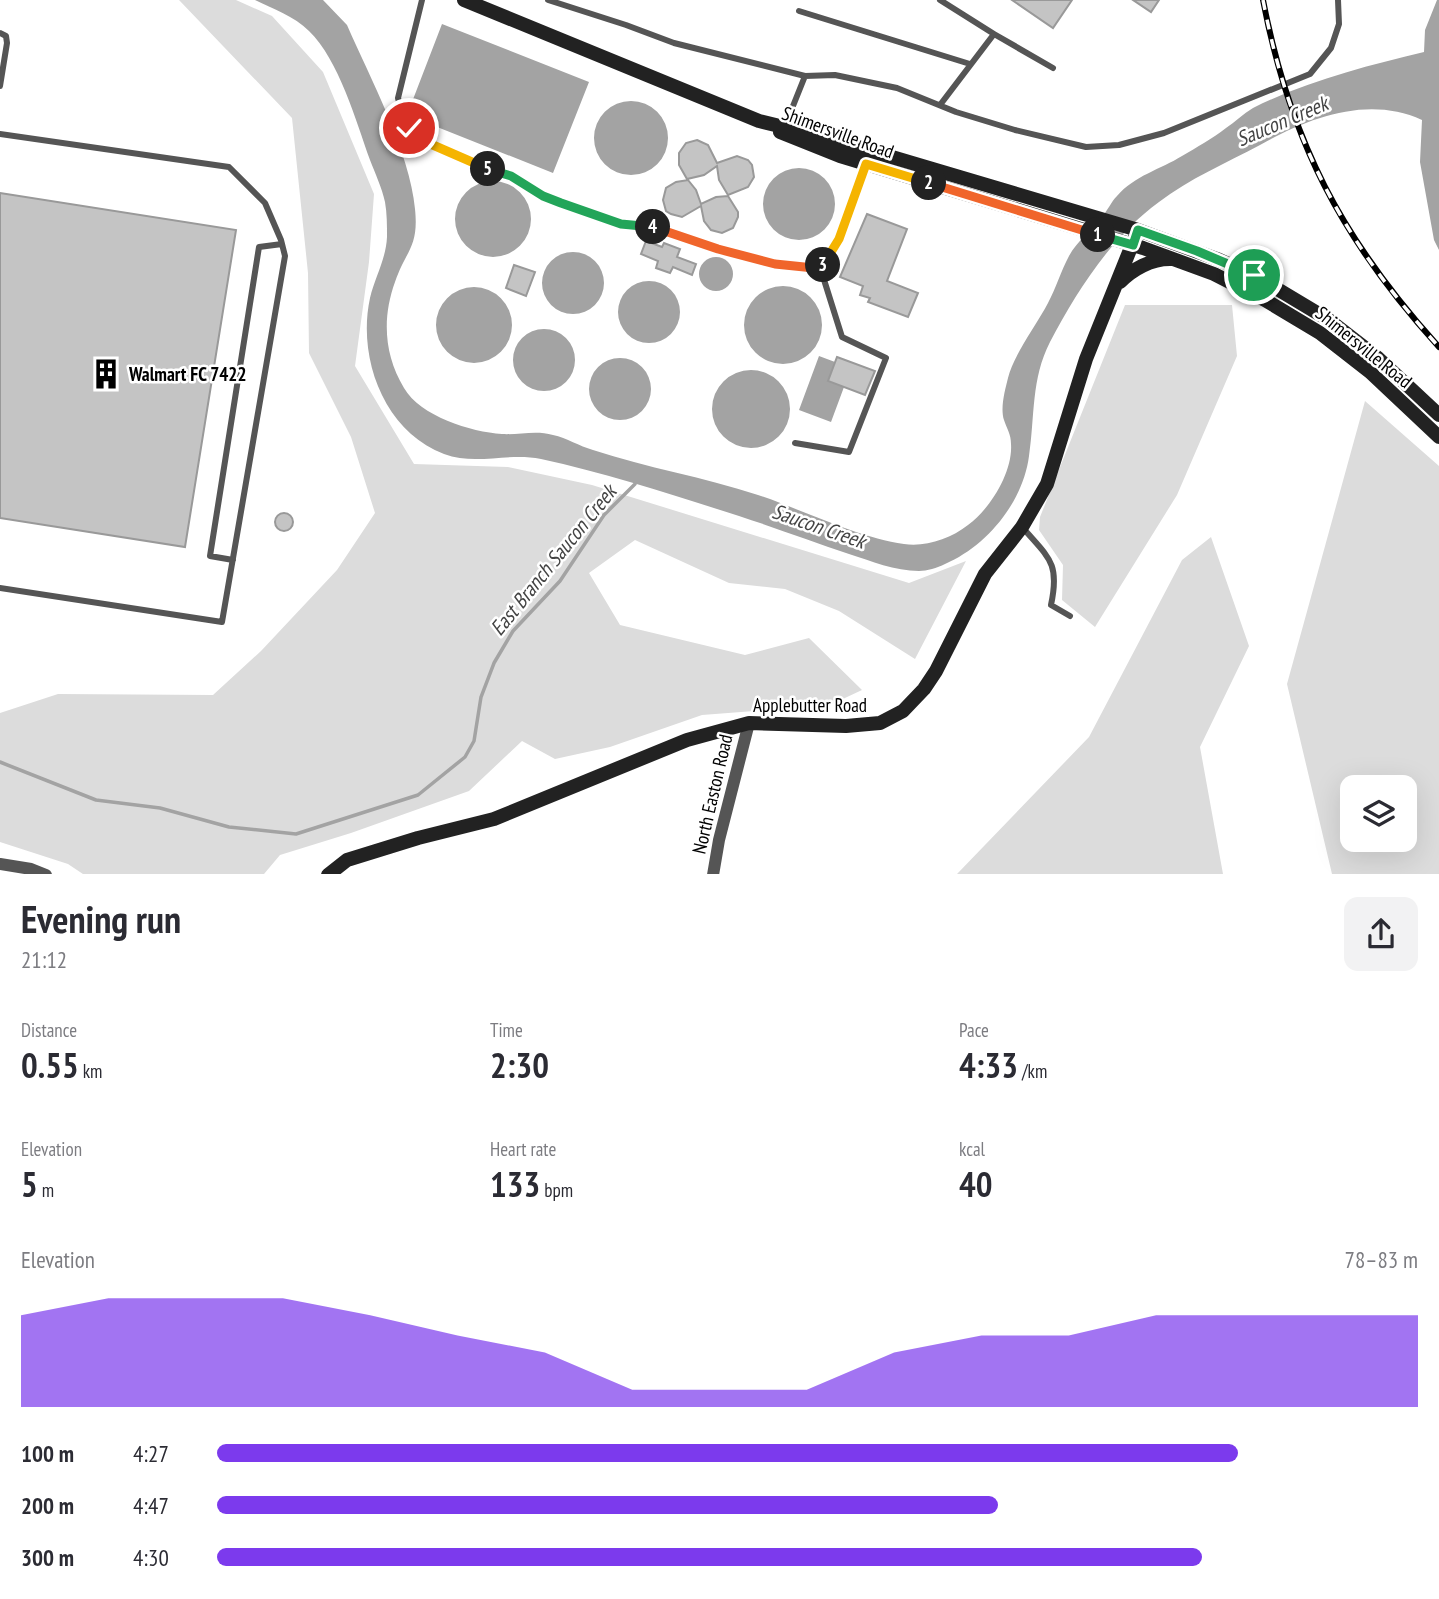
<!DOCTYPE html>
<html lang="en">
<head>
<meta charset="utf-8">
<style>
	body { margin:0; font-family:"PT Sans Narrow",sans-serif; background:#f2f2f3; color:#2b2b33; height:100vh; display:flex; flex-direction:column; font-size:26px; white-space:nowrap }
	* { box-sizing:border-box; margin:0 }
	p { font-size:23px; color:#7c7c81 }
	.icon { flex:none; width:38px; height:38px; fill:none; stroke:currentColor; stroke-width:2; stroke-linecap:round; stroke-linejoin:round }
	.map { position:relative; height:874px; overflow:hidden }
	.details { display:flex; flex-direction:column; background:#fff; flex:1 }
	.details>* { flex:none }
	.tools { position:absolute; left:1340px; top:775px; display:grid; gap:14px }
	.tools a { display:grid; place-items:center; width:77px; height:77px; border-radius:14px; background:#fff; box-shadow:0 7px 28px #0002; font-size:35px }
	.pin { position:absolute; display:grid; place-items:center; width:60px; height:60px; color:#fff; margin:-30px; border:4px solid #fff; border-radius:50%; box-shadow:0 2px 7px #0007 }
	.km { position:absolute; width:35px; height:35px; margin:-18px; border-radius:50%; background:#222; color:#fff; font-size:19px; line-height:35px; text-align:center }
	.round { display:grid; place-items:center; flex:none; width:74px; height:74px; border-radius:14px; background:#f2f2f3 }
	.head { display:flex; align-items:center; justify-content:space-between; height:119px; padding:0 21px }
	h1 { font-size:38px; font-weight:600; line-height:52px }
	.stats { display:grid; grid-template-columns:repeat(3,1fr); gap:10px; height:119px; padding:7px 21px }
	.stats div { display:grid; align-content:center }
	.stats b { font-size:35px; font-weight:600 }
	.stats small { font-size:19px; font-weight:400 }
	.stats p { font-size:19px }
	.chart { height:196px; padding:14px 21px }
	.chart p { display:flex; justify-content:space-between }
	.chart svg { width:100%; height:126px; margin-top:7px; fill:#7c3aed; opacity:.7 }
	ul { padding:0 21px; list-style:none; font-size:23px }
	li { display:grid; grid-template-columns:112px 84px 1fr; align-items:center; height:52px }
	li i { height:18px; border-radius:9px; background:#7c3aed }
	.map>svg:first-child { display:block }
</style>
</head>
<body>
<div class="map">
<svg width="1439" height="875" viewBox="0 0 1439 875">
	<rect width="100%" height="100%" fill="#fff"/>
	<path fill="#dcdcdc" fill-rule="evenodd" d="M179,0H236L272,16L323,72L374,194L369,262L355,366L414,464L508,467L592,485L909,583L966,561L915,659L839,611L785,589L729,583L635,540L589,573L620,625L745,655L809,638L862,690L830,705L702,715L610,747L555,759L522,741L469,791L351,833L280,855L264,874H83L68,864L0,842V713L58,694L213,695L261,651L337,570L375,513L351,437L309,353L308,273L292,118Z
		M1125,305H1232L1237,356L1177,495L1095,627L1062,600L1063,565L1039,530L1040,517Z
		M1365,401L1439,466V874H1332L1287,684ZM1353,788H1405V840H1353Z
		M1211,537L1249,646L1200,747L1223,874H957L1089,737L1182,560Z"/>
	<path fill="#a3a3a3" d="M255,0H323L347,25C370,78 410,152 415,209C419,247 406,250 395,282C382,318 384,355 404,388C420,416 471,432 502,434C519,435 536,430 553,435C567,438 579,446 593,450C647,468 704,477 758,495C803,510 859,538 904,544C926,547 950,539 968,525C990,509 1013,472 1011,444C1011,434 1007,429 1004,420C1000,408 1005,390 1008,378C1013,356 1037,324 1048,303C1056,288 1061,271 1069,256C1077,241 1092,230 1102,217C1108,210 1111,202 1117,196C1134,176 1161,169 1182,156C1197,147 1212,139 1226,128C1235,122 1243,114 1253,108C1307,81 1366,66 1424,52L1425,30L1437,0H1439V250L1434,240L1420,162L1422,120C1368,95 1308,118 1260,145C1226,163 1189,179 1159,202C1111,237 1077,291 1050,342C1031,379 1035,416 1029,456C1023,502 987,546 945,564C937,568 927,571 919,571C895,571 871,561 849,554C813,542 776,528 739,516C676,496 606,473 541,459C508,452 476,466 444,454C384,431 357,358 370,298C375,277 386,259 387,237C387,226 387,213 385,202C382,188 375,173 370,160C356,121 339,60 309,31C294,16 273,9 255,0Z
		M442,24L589,82L553,173L407,115Z
		M594 138a37 37 0 1 1 74 0a37 37 0 1 1-74 0Z
		M763 204a36 36 0 1 1 72 0a36 36 0 1 1-72 0Z
		M455 219a38 38 0 1 1 76 0a38 38 0 1 1-76 0Z
		M542 283a31 31 0 1 1 62 0a31 31 0 1 1-62 0Z
		M699 274a17 17 0 1 1 34 0a17 17 0 1 1-34 0Z
		M618 312a31 31 0 1 1 62 0a31 31 0 1 1-62 0Z
		M744 325a39 39 0 1 1 78 0a39 39 0 1 1-78 0Z
		M436 325a38 38 0 1 1 76 0a38 38 0 1 1-76 0Z
		M513 360a31 31 0 1 1 62 0a31 31 0 1 1-62 0Z
		M819,356L835,362L828,381L844,387L831,422L799,410Z
		M589 389a31 31 0 1 1 62 0a31 31 0 1 1-62 0Z
		M712 409a39 39 0 1 1 78 0a39 39 0 1 1-78 0Z"/>
	<g fill="none" stroke-linecap="round" stroke-linejoin="round">
		<path stroke="#a3a3a3" stroke-width="3.5" d="M0,762L96,800L160,808L229,827L296,834L418,795L465,757L474,741L481,697L494,663L513,631L560,581L604,515L635,484"/>
	</g>
	<path fill="#c4c4c4" stroke="#999" stroke-width="2" d="M1012,0H1072L1053,28Z
		M1133,0H1159L1151,12Z
		M697,140L708,145L717,163L737,156L748,160L752,165L754,177L748,187L728,195L719,180L717,166L704,175L687,179L679,165V153L686,143Z
		M688,180L696,190L701,204L716,197L728,196L738,212V217L733,228L722,233L711,230L704,221L701,206L682,217L671,214L666,211L663,200L666,188L676,182Z
		M0,193L236,230L185,547L0,518Z
		M867,214L907,229L887,281L918,293L908,317L868,302L870,298L860,295L863,286L840,277Z
		M646,241L662,247L664,243L680,249L677,257L696,264L692,275L673,267L670,273L656,268L658,261L641,254Z
		M514,265L535,272L526,296L506,288Z
		M837,357L875,371L865,395L828,381Z
		M275 522a9 9 0 1 1 18 0a9 9 0 1 1-18 0Z"/>
	<g fill="none" stroke-linecap="round" stroke-linejoin="round">
		<path stroke="#555" stroke-width="6" d="M422,0L398,98L403,118L409,128L426,142L448,154L511,176L543,196L561,203L621,224L657,228L718,249L775,264L814,268L825,263L840,238L865,166
			M548,0L626,25L674,43L805,76L835,75L897,88L956,112L1015,130L1086,147L1119,145L1164,133L1310,74L1331,48L1339,24L1338,0
			M940,0L994,34
			M799,11L970,64
			M0,33L6,36L7,43L0,86
			M940,105L994,34L1053,68
			M785,126L805,76
			M0,134L229,167L265,203L281,240L285,256L222,622L0,588
			M795,443L849,452L886,358L842,337L820,267
			M1023,528C1049,558 1060,563 1051,605L1070,616
			M233,560L210,556L259,247L282,244"/>
		<path stroke="#555" stroke-width="12" d="M0,864L31,869L46,875
			M713,875L719,840L749,723"/>
		<path stroke="#222" stroke-width="14" d="M464,0L759,121L821,136L1138,230L1217,259L1254,275L1329,320L1378,358L1439,415
			M780,132L840,156L1143,248L1214,274L1265,300L1320,333L1370,372L1439,437
			M1120,282C1133,269 1151,259 1170,259
			M328,875L347,860L418,838L494,819L687,740L749,723L846,726L880,723L903,711L924,689L936,671L985,574L1022,527L1047,484L1086,359L1138,230"/>
		<g stroke="#000" stroke-width="6">
			<path id="rail" d="M1263,0C1290,141 1342,240 1439,347"/>
		</g>
		<use href="#rail" stroke="#fff" stroke-width="3.5" stroke-dasharray="10" stroke-linecap="butt"/>
	</g>
	<g fill="none" stroke-linecap="round" stroke-linejoin="round">
		<g stroke="#fff" stroke-width="14">
			<path id="split-1" d="M1098,235L1133,245L1138,230L1197,251L1254,275"/>
		</g>
		<g stroke="#fff" stroke-width="14">
			<path id="split-2" d="M929,183L1098,235"/>
		</g>
		<g stroke="#fff" stroke-width="14">
			<path id="split-3" d="M823,265L839,239L866,164L929,183"/>
		</g>
		<g stroke="#fff" stroke-width="14">
			<path id="split-4" d="M653,227L718,249L775,264L814,268L823,265"/>
		</g>
		<g stroke="#fff" stroke-width="14">
			<path id="split-5" d="M488,169L511,176L543,196L561,203L621,224L653,227"/>
		</g>
		<g stroke="#fff" stroke-width="14">
			<path id="split-6" d="M409,128L426,142L488,169"/>
		</g>
		<use href="#split-1" stroke="#22a559" stroke-width="9"/>
		<use href="#split-2" stroke="#f0652b" stroke-width="9"/>
		<use href="#split-3" stroke="#f5b400" stroke-width="9"/>
		<use href="#split-4" stroke="#f0652b" stroke-width="9"/>
		<use href="#split-5" stroke="#22a559" stroke-width="9"/>
		<use href="#split-6" stroke="#f5b400" stroke-width="9"/>
	</g>
	<defs>
		<g id="building-bare" transform="scale(2.415)"><path d="M-4-6H4V6H1V3H-1V6H-4ZM-2.5-4.3h1.7v1.8h-1.7ZM.8-4.3h1.7v1.8H.8ZM-2.5-1h1.7V.8h-1.7ZM.8-1h1.7V.8H.8Z" fill="#000" stroke="#fff" stroke-width="2.5" paint-order="stroke"/></g>
	</defs>
	<g fill-rule="evenodd">
		<use href="#building-bare" x="106" y="374"/>
	</g>
	<g text-anchor="middle" dominant-baseline="central" stroke-width="5" stroke-linejoin="round" paint-order="stroke">
		<g font-size="19" fill="#000" stroke="#fff">
			<text transform="translate(838 132) rotate(20)">Shimersville Road</text>
			<text transform="translate(1364 347) rotate(39)">Shimersville Road</text>
			<text x="810" y="705">Applebutter Road</text>
			<text transform="translate(712 794) rotate(-77)">North Easton Road</text>
		</g>
		<g font-size="19" font-weight="bold" fill="#000" stroke="#fff" text-anchor="start">
			<text x="129" y="374">Walmart FC 7422</text>
		</g>
		<g font-size="21" font-style="italic" fill="#444" stroke="#fff">
			<text transform="translate(1282 121) rotate(-23)">Saucon Creek</text>
			<text transform="translate(819 526) rotate(19)">Saucon Creek</text>
			<text transform="translate(553 560) rotate(-51)">East Branch Saucon Creek</text>
		</g>
	</g>
</svg>
<div class="tools">
<a><svg class="icon" aria-label="layers" viewBox="0 0 24 24"><path d="M12 4l9 5-9 5-9-5zM3 14l9 5 9-5"/></svg></a>
</div>
<div class="pin" style="left:1254px;top:275px;background:#1e9e55"><svg class="icon" aria-label="arrive" viewBox="0 0 24 24"><path d="M6 21V4h12l-3 4 3 4H6"/></svg></div>
<div class="pin" style="left:409px;top:128px;background:#d93025"><svg class="icon" aria-label="check" viewBox="0 0 24 24"><path d="M5 12l5 5 9-10"/></svg></div>
<b class="km" style="left:1098px;top:235px">1</b>
<b class="km" style="left:929px;top:183px">2</b>
<b class="km" style="left:823px;top:265px">3</b>
<b class="km" style="left:653px;top:227px">4</b>
<b class="km" style="left:488px;top:169px">5</b>
</div>
<section class="details">
<div class="head"><div><h1>Evening run</h1><p>21:12</p></div><a class="round"><svg class="icon" aria-label="share" viewBox="0 0 24 24"><path d="M12 15V3M7 8l5-5 5 5M5 13v7h14v-7"/></svg></a></div>
<div class="stats">
<div><p>Distance</p><b>0.55<small> km</small></b></div>
<div><p>Time</p><b>2:30</b></div>
<div><p>Pace</p><b>4:33<small> /km</small></b></div>
</div>
<div class="stats">
<div><p>Elevation</p><b>5<small> m</small></b></div>
<div><p>Heart rate</p><b>133<small> bpm</small></b></div>
<div><p>kcal</p><b>40</b></div>
</div>
<div class="chart"><p><span>Elevation</span>78–83 m</p>
<svg viewBox="0 0 160 44" preserveAspectRatio="none"><path d="M0 44V12L10 6L20 6L30 6L40 12L50 19L60 25L70 38L80 38L90 38L100 25L110 19L120 19L130 12L140 12L150 12L160 12V44z"/></svg>
</div>
<ul>
<li><b>100 m</b>4:27<i style="width:85%"></i></li>
<li><b>200 m</b>4:47<i style="width:65%"></i></li>
<li><b>300 m</b>4:30<i style="width:82%"></i></li>
</ul>
</section>
</body>
</html>
